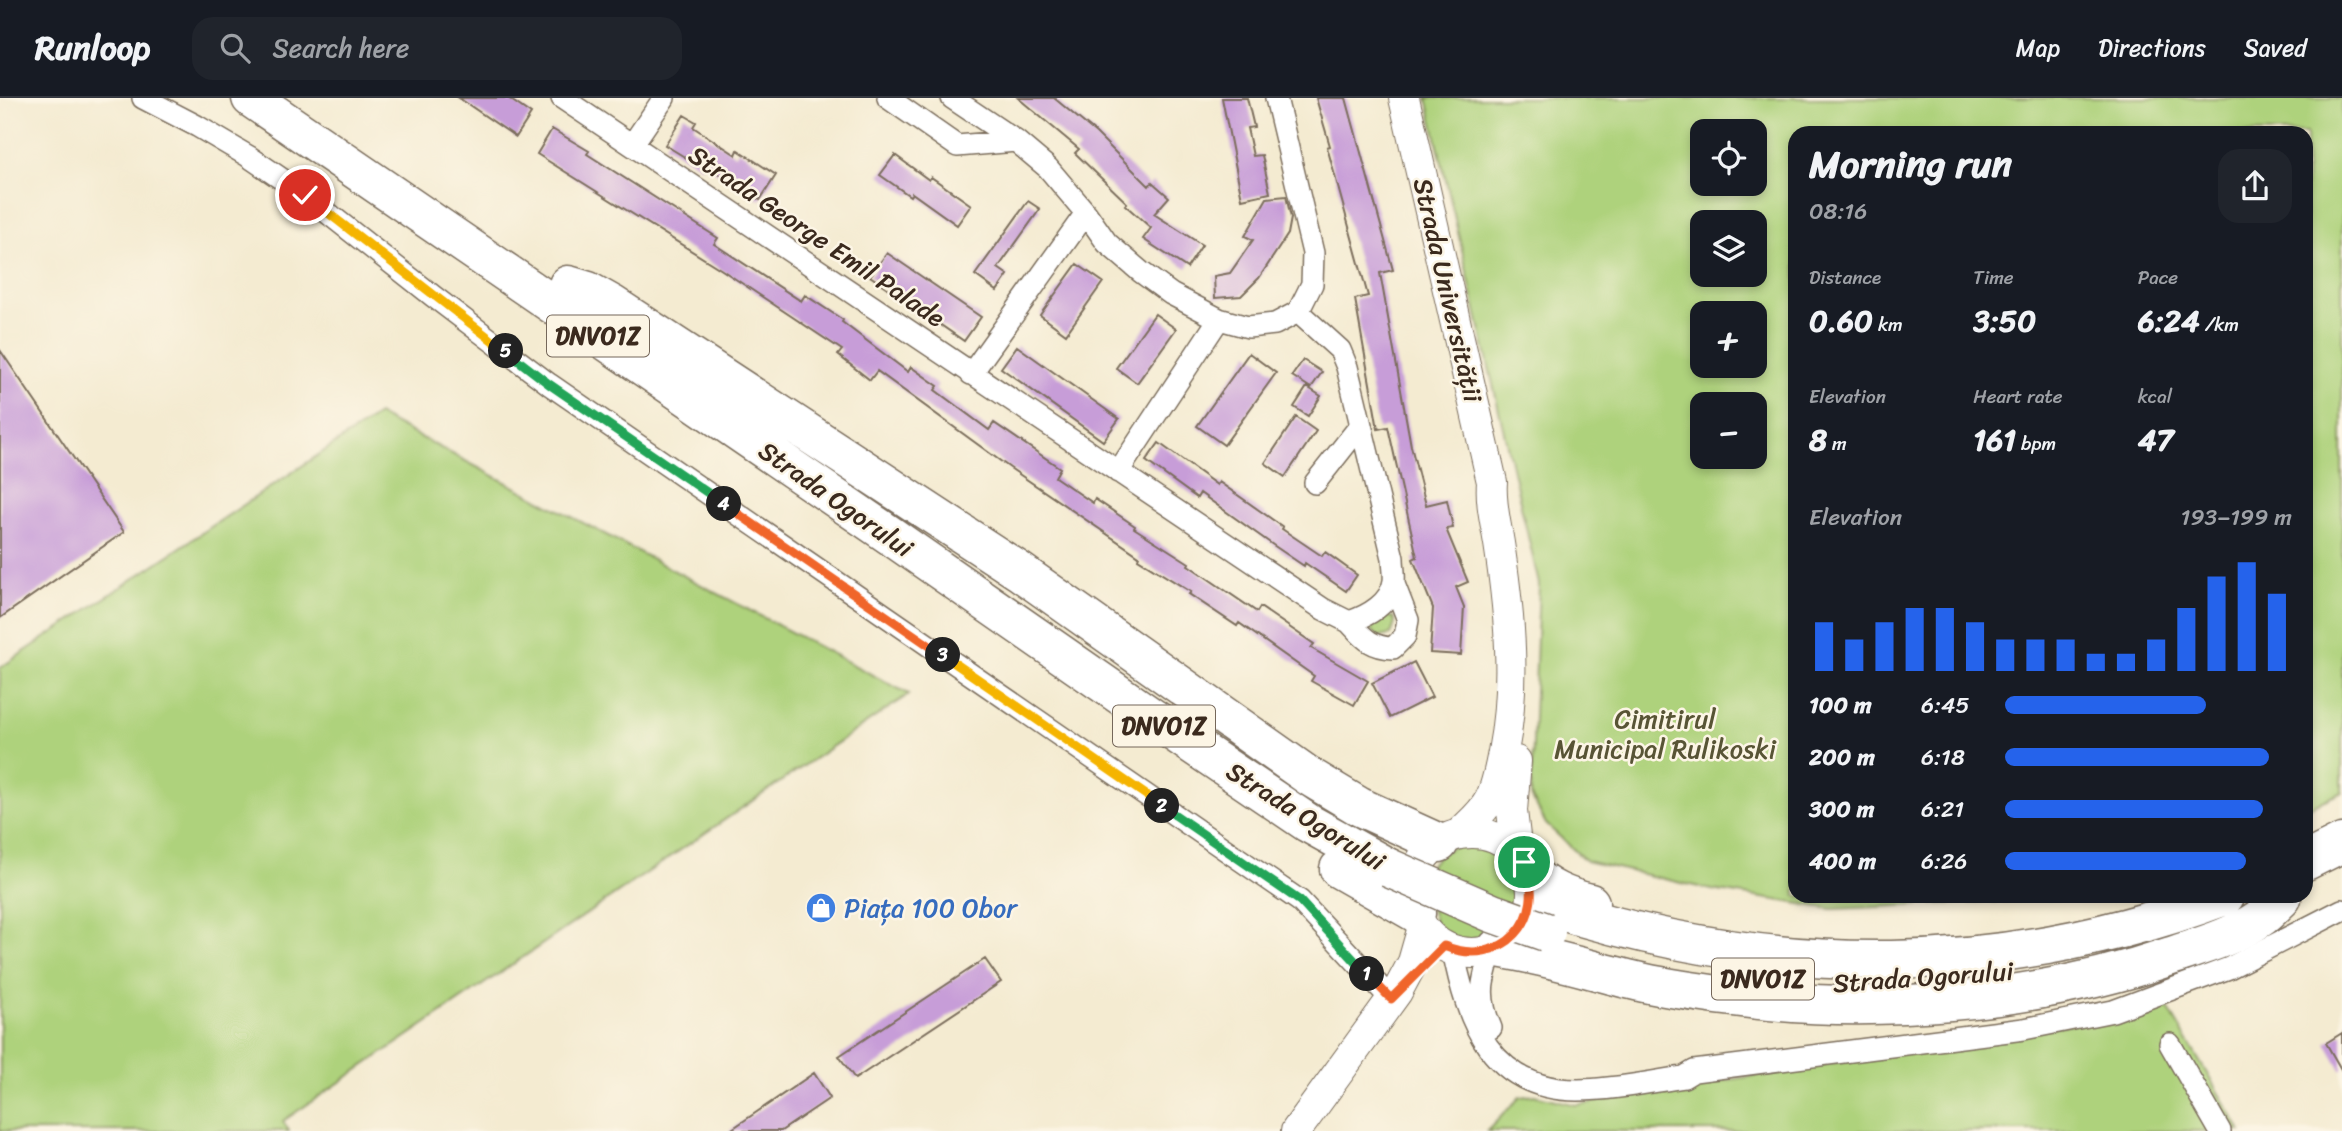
<!DOCTYPE html>
<html lang="en">
<head>
<meta charset="utf-8">
<style>
	body { margin:0; font-family:Sriracha,sans-serif; background:#20242c; color:#f1f3f6; height:100vh; display:flex; flex-direction:column; font-size:26px; white-space:nowrap }
	* { box-sizing:border-box; margin:0 }
	p { font-size:23px; color:#9ea1a6 }
	.icon { flex:none; width:38px; height:38px; fill:none; stroke:currentColor; stroke-width:2; stroke-linecap:round; stroke-linejoin:round }
	.map { position:relative; flex:1; overflow:hidden }
	.panel { position:absolute; left:1788px; top:28px; width:525px; height:777px; display:flex; flex-direction:column; background:#171b24; border-radius:21px; box-shadow:0 4px 10px #0003 }
	.panel>* { flex:none }
	.tools { position:absolute; left:1690px; top:21px; display:grid; gap:14px }
	.tools a { display:grid; place-items:center; width:77px; height:77px; border-radius:14px; background:#171b24; box-shadow:0 4px 10px #0003; font-size:35px }
	.pin { position:absolute; display:grid; place-items:center; width:60px; height:60px; color:#fff; margin:-30px; border:4px solid #fff; border-radius:50%; box-shadow:0 2px 7px #0007 }
	.km { position:absolute; width:35px; height:35px; margin:-18px; border-radius:50%; background:#222; color:#fff; font-size:19px; line-height:35px; text-align:center }
	.round { display:grid; place-items:center; flex:none; width:74px; height:74px; border-radius:21px; background:#20242c }
	.head { display:flex; align-items:center; justify-content:space-between; height:119px; padding:0 21px }
	h1 { font-size:38px; font-weight:700; line-height:52px }
	.figures { display:grid; grid-template-columns:repeat(3,1fr); gap:10px; height:119px; padding:7px 21px }
	.figures div { display:grid; align-content:center }
	.figures b { font-size:30px; font-weight:700 }
	.figures small { font-size:19px; font-weight:400 }
	.figures p { font-size:19px }
	.chart { height:196px; padding:14px 21px }
	.chart p { display:flex; justify-content:space-between }
	.chart svg { width:100%; height:126px; margin-top:7px; stroke:#2563eb; stroke-width:6 }
	ul { padding:0 21px; list-style:none; font-size:23px }
	li { display:grid; grid-template-columns:112px 84px 1fr; align-items:center; height:52px }
	li i { height:18px; border-radius:9px; background:#2563eb }
	header { display:flex; align-items:center; gap:42px; box-sizing:border-box; height:98px; padding:0 35px; background:#171b24; border-bottom:2px solid #363941 }
	header strong { font-size:33px }
	nav { display:flex; gap:38px; margin-inline-start:auto; font-size:24px }
	.search { width:490px; height:63px; background:#20242c; display:flex; align-items:center; gap:18px; box-sizing:border-box; padding:0 24px; border-radius:21px; color:#9ea1a6; font-size:26px }
	.map>svg:first-child { display:block }
</style>
</head>
<body>
<header>
<strong>Runloop</strong>
<div class="search"><svg class="icon" aria-label="search" viewBox="0 0 24 24"><circle cx="10" cy="10" r="6"/><path d="M15 15l6 6"/></svg>Search here</div>
<nav><a>Map</a><a>Directions</a><a>Saved</a></nav>
</header>
<div class="map">
<svg width="2342" height="1033" viewBox="0 0 2342 1033">
	<rect width="100%" height="100%" fill="#fcf5e5"/>
	<filter id="ink" filterUnits="userSpaceOnUse"><feTurbulence type="fractalNoise" baseFrequency=".0143" numOctaves="2"/><feDisplacementMap in="SourceGraphic" scale="14" xChannelSelector="R" yChannelSelector="G"/><feConvolveMatrix kernelMatrix="1 2 1 2 8 2 1 2 1" color-interpolation-filters="sRGB"/></filter>
	<filter id="wash" filterUnits="userSpaceOnUse"><feTurbulence type="fractalNoise" baseFrequency=".00686" numOctaves="4" result="noise"/><feDisplacementMap in="SourceGraphic" scale="28" xChannelSelector="R" yChannelSelector="G"/><feGaussianBlur stdDeviation="1.57" result="paint"/><feColorMatrix in="noise" values="0 0 0 0 0 0 0 0 0 0 0 0 0 0 0 0 0 1.4 0 .05"/><feComposite in="paint" operator="in"/></filter>
	<g filter="url(#wash)">
		<rect width="100%" height="100%" fill="#f4ebd1"/>
		<path fill="#aed27b" stroke="#747e4c" stroke-width="2" fill-rule="evenodd" d="M1427,0H2342V694L2307,710L2306,35H1796V798H2082L2077,800L1832,811L1712,792L1586,763L1546,726L1531,698L1539,486ZM1703,33H1755V86H1703ZM1703,124H1755V177H1703ZM1755,215V268H1703V215ZM1703,306H1755V359H1703Z
			M378,317L909,596L283,1023L289,1033H0V570Z
			M1387,518L1394,520L1395,525L1391,537L1378,539L1368,528Z
			M1466,743C1476,744 1484,744 1493,748C1513,757 1533,792 1519,812C1516,818 1509,824 1504,829C1482,853 1463,851 1437,833L1423,779C1435,756 1444,753 1466,743Z
			M2168,910L2241,1033H1487L1520,999L1535,997L1576,1007Z"/>
		<g id="blocks">
			<path fill="#c79dd8" d="M459,0H508L531,16L516,39Z
				M1018,0H1054L1096,35L1149,88L1152,84L1169,99L1154,116L1202,147L1187,170L1143,141L1151,130L1125,107L1127,105L1075,55L1079,51Z
				M1222,0H1247L1254,29L1247,30L1253,58L1262,57L1270,95L1242,101Z
				M1316,0H1346L1393,172L1380,175L1411,348L1426,407L1447,402L1453,430L1446,431L1468,484L1456,489L1464,509L1461,557L1430,555L1433,510L1413,461L1417,459L1388,329L1378,331L1355,201L1368,198L1327,49L1330,48Z
				M684,17L696,24L693,29L736,57L738,52L776,77L760,102L703,66L701,69L665,47Z
				M552,31L589,53L587,56L718,140L714,146L801,203L805,197L843,222L842,224L908,274L911,269L938,288L935,292L989,332L994,325L1060,370L1055,379L1093,405L1095,401L1135,428L1134,430L1189,465L1188,467L1257,514L1260,509L1314,546L1311,550L1368,583L1354,607L1311,583L1314,578L1239,525L1237,528L1189,496L1191,494L1138,461L1139,458L1010,370L877,273L870,282L838,257L842,252L722,172L537,56Z
				M895,57L929,82L931,79L971,107L957,127L912,95L910,98L880,77Z
				M1286,98L1291,120L1288,136L1259,180L1241,198L1215,200L1214,178L1230,175L1253,142L1245,138L1267,100Z
				M1028,103L1040,111L998,170L1008,177L997,193L975,177Z
				M887,155L981,219L964,243L870,178Z
				M1077,166L1103,184L1066,236L1040,217Z
				M1155,216L1176,231L1137,285L1116,270Z
				M1017,248L1119,321L1103,343L1001,270Z
				M0,252L124,434L0,520Z
				M1249,255L1276,275L1224,347L1197,328Z
				M1303,262L1322,274L1311,290L1292,278Z
				M1307,289L1321,298L1308,318L1294,309Z
				M1296,319L1316,333L1285,379L1265,365Z
				M1159,345L1217,387L1219,384L1283,429L1282,431L1322,458L1325,454L1357,477L1346,493L1305,465L1304,468L1273,447L1200,395L1197,400L1146,363Z
				M1414,564L1432,599L1390,620L1372,585Z
				M985,861L1001,884L855,981L839,958Z
				M2342,935V973L2326,945Z
				M814,975L830,1000L781,1033H729Z"/>
		</g>
	</g>
	<g filter="url(#ink)">
		<use href="#blocks" fill-opacity="0" stroke="#7c6e5d" stroke-width="2"/>
		<g fill="none" stroke-linecap="round" stroke-linejoin="round">
			<g stroke="#7c6e5d" stroke-width="24">
				<path id="street" d="M143,0L197,28L248,58L305,97L433,198L549,286L1300,803L1391,901
					M562,0L1323,511L1349,524C1368,518 1391,505 1394,483C1395,476 1393,468 1393,460L1347,269L1340,252L1298,214
					M888,0L957,48L1016,43
					M952,0L1016,43L1048,70L1086,115L1107,145L1141,174L1171,196L1219,221L1248,229L1275,226L1298,214L1312,186L1313,155L1276,0
					M632,47L664,0
					M971,276L1086,115
					M1118,374L1219,221
					M1315,385L1360,328
					M1349,524C1364,540 1370,549 1393,550L1405,538L1408,522L1394,486
					M1453,852C1467,924 1491,992 1578,992C1613,992 1649,984 1684,979L1694,973L2024,931L2113,913L2229,870L2342,812
					M1491,930C1477,898 1482,883 1492,851
					M2170,946L2220,1033"/>
			</g>
			<g stroke="#7c6e5d" stroke-width="32">
				<path id="secondary" d="M1404,0L1492,384C1490,407 1497,429 1500,452C1510,519 1516,588 1503,654C1500,670 1497,687 1490,701C1483,715 1470,725 1459,736
					M1516,663L1512,713L1517,755
					M1412 795a60 60 0 1 1 120 0a60 60 0 1 1-120 0Z
					M1296,1033L1397,894L1413,864L1423,829"/>
			</g>
			<g stroke="#7c6e5d" stroke-width="41">
				<path id="highway" d="M251,0L891,438L1150,618L1308,725L1389,770
					M568,187L588,193L611,206L1019,473L1310,679L1360,709L1439,745
					M2306,763L2342,745
					M1339,771L1416,815
					M1529,774C1547,791 1566,799 1590,805
					M1555,811C1778,881 2005,881 2225,798
					M1497,850C1544,857 1590,872 1636,883C1665,890 1696,894 1725,898C1868,918 2034,905 2171,858C2200,848 2233,839 2259,821C2267,816 2275,807 2282,800"/>
			</g>
			<use href="#street" stroke="#fff" stroke-width="21"/>
			<use href="#secondary" stroke="#fff" stroke-width="30"/>
			<use href="#highway" stroke="#fff" stroke-width="38"/>
			<g stroke="#7c6e5d" stroke-width="41" stroke-linecap="butt">
				<path id="highway-bridge" d="M1389,770L1492,815L1546,834"/>
			</g>
			<use href="#highway-bridge" stroke="#fff" stroke-width="38"/>
		</g>
	</g>
	<g fill="none" stroke-linecap="round" stroke-linejoin="round" filter="url(#ink)">
		<g stroke="#fff" stroke-width="14">
			<path id="split-1" d="M1367,876L1391,901L1444,848C1502,872 1550,820 1524,764"/>
		</g>
		<g stroke="#fff" stroke-width="14">
			<path id="split-2" d="M1162,708L1300,803L1367,876"/>
		</g>
		<g stroke="#fff" stroke-width="14">
			<path id="split-3" d="M943,557L1162,708"/>
		</g>
		<g stroke="#fff" stroke-width="14">
			<path id="split-4" d="M724,406L943,557"/>
		</g>
		<g stroke="#fff" stroke-width="14">
			<path id="split-5" d="M506,253L549,286L724,406"/>
		</g>
		<g stroke="#fff" stroke-width="14">
			<path id="split-6" d="M305,97L506,253"/>
		</g>
		<use href="#split-1" stroke="#f0652b" stroke-width="9"/>
		<use href="#split-2" stroke="#22a559" stroke-width="9"/>
		<use href="#split-3" stroke="#f5b400" stroke-width="9"/>
		<use href="#split-4" stroke="#f0652b" stroke-width="9"/>
		<use href="#split-5" stroke="#22a559" stroke-width="9"/>
		<use href="#split-6" stroke="#f5b400" stroke-width="9"/>
	</g>
	<defs>
		<g id="shop-disc" transform="scale(1.575)"><circle r="9.5" fill="#3f7fe0" stroke="#fcf5e5"/><path d="M-5-2.5h2.3a2.7 3.5 0 0 1 5.4 0H5L5.5 6h-11ZM-1.5-2.5h3a1.5 2.3 0 0 0-3 0Z" fill="#fff"/></g>
	</defs>
	<g fill-rule="evenodd">
		<use href="#shop-disc" x="821" y="810"/>
	</g>
	<g text-anchor="middle" dominant-baseline="central" stroke-width="5" stroke-linejoin="round" paint-order="stroke">
		<g fill="#fcf5e5" stroke="#75675a" stroke-width="2">
			<rect x="547" y="217.5" width="102" height="41" rx="5"/>
			<rect x="1113" y="607.5" width="102" height="41" rx="5"/>
			<rect x="1712" y="860.5" width="102" height="41" rx="5"/>
		</g>
		<g font-size="24" font-weight="bold" fill="#3b2a1e">
			<text x="598" y="238">DNVO1Z</text>
			<text x="1164" y="628">DNVO1Z</text>
			<text x="1763" y="881">DNVO1Z</text>
		</g>
		<g font-size="26" fill="#3b2a1e" stroke="#fcf5e5">
			<text transform="translate(817 138) rotate(34)">Strada George Emil Palade</text>
			<text transform="translate(1448 192) rotate(77)">Strada Universității</text>
			<text transform="translate(836 401) rotate(35)">Strada Ogorului</text>
			<text transform="translate(1306 718) rotate(32)">Strada Ogorului</text>
			<text transform="translate(1923 879) rotate(-4)">Strada Ogorului</text>
		</g>
		<g font-size="26" fill="#585435" stroke="#fcf5e5">
			<text x="1665" y="621">Cimitirul<tspan x="1665" dy="30">Municipal Rulikoski</tspan></text>
		</g>
		<g font-size="26" fill="#366cbe" stroke="#fcf5e5" text-anchor="start">
			<text x="844" y="810">Piața 100 Obor</text>
		</g>
	</g>
</svg>
<div class="tools">
<a><svg class="icon" aria-label="locate" viewBox="0 0 24 24"><circle cx="12" cy="12" r="6"/><path d="M12 2v4M12 18v4M2 12h4M18 12h4"/></svg></a>
<a><svg class="icon" aria-label="layers" viewBox="0 0 24 24"><path d="M12 4l9 5-9 5-9-5zM3 14l9 5 9-5"/></svg></a>
<a>+</a>
<a>−</a>
</div>
<div class="pin" style="left:1524px;top:764px;background:#1e9e55"><svg class="icon" aria-label="arrive" viewBox="0 0 24 24"><path d="M6 21V4h12l-3 4 3 4H6"/></svg></div>
<div class="pin" style="left:305px;top:97px;background:#d93025"><svg class="icon" aria-label="check" viewBox="0 0 24 24"><path d="M5 12l5 5 9-10"/></svg></div>
<b class="km" style="left:1367px;top:876px">1</b>
<b class="km" style="left:1162px;top:708px">2</b>
<b class="km" style="left:943px;top:557px">3</b>
<b class="km" style="left:724px;top:406px">4</b>
<b class="km" style="left:506px;top:253px">5</b>
<section class="panel">
<div class="head"><div><h1>Morning run</h1><p>08:16</p></div><a class="round"><svg class="icon" aria-label="share" viewBox="0 0 24 24"><path d="M12 15V3M7 8l5-5 5 5M5 13v7h14v-7"/></svg></a></div>
<div class="figures">
<div><p>Distance</p><b>0.60<small> km</small></b></div>
<div><p>Time</p><b>3:50</b></div>
<div><p>Pace</p><b>6:24<small> /km</small></b></div>
</div>
<div class="figures">
<div><p>Elevation</p><b>8<small> m</small></b></div>
<div><p>Heart rate</p><b>161<small> bpm</small></b></div>
<div><p>kcal</p><b>47</b></div>
</div>
<div class="chart"><p><span>Elevation</span>193–199 m</p>
<svg viewBox="0 0 160 44" preserveAspectRatio="none"><path d="M5 44V27M15 44V33M25 44V27M35 44V22M45 44V22M55 44V27M65 44V33M75 44V33M85 44V33M95 44V38M105 44V38M115 44V33M125 44V22M135 44V11M145 44V6M155 44V17"/></svg>
</div>
<ul>
<li><b>100 m</b>6:45<i style="width:70%"></i></li>
<li><b>200 m</b>6:18<i style="width:92%"></i></li>
<li><b>300 m</b>6:21<i style="width:90%"></i></li>
<li><b>400 m</b>6:26<i style="width:84%"></i></li>
</ul>
</section>
</div>
</body>
</html>
